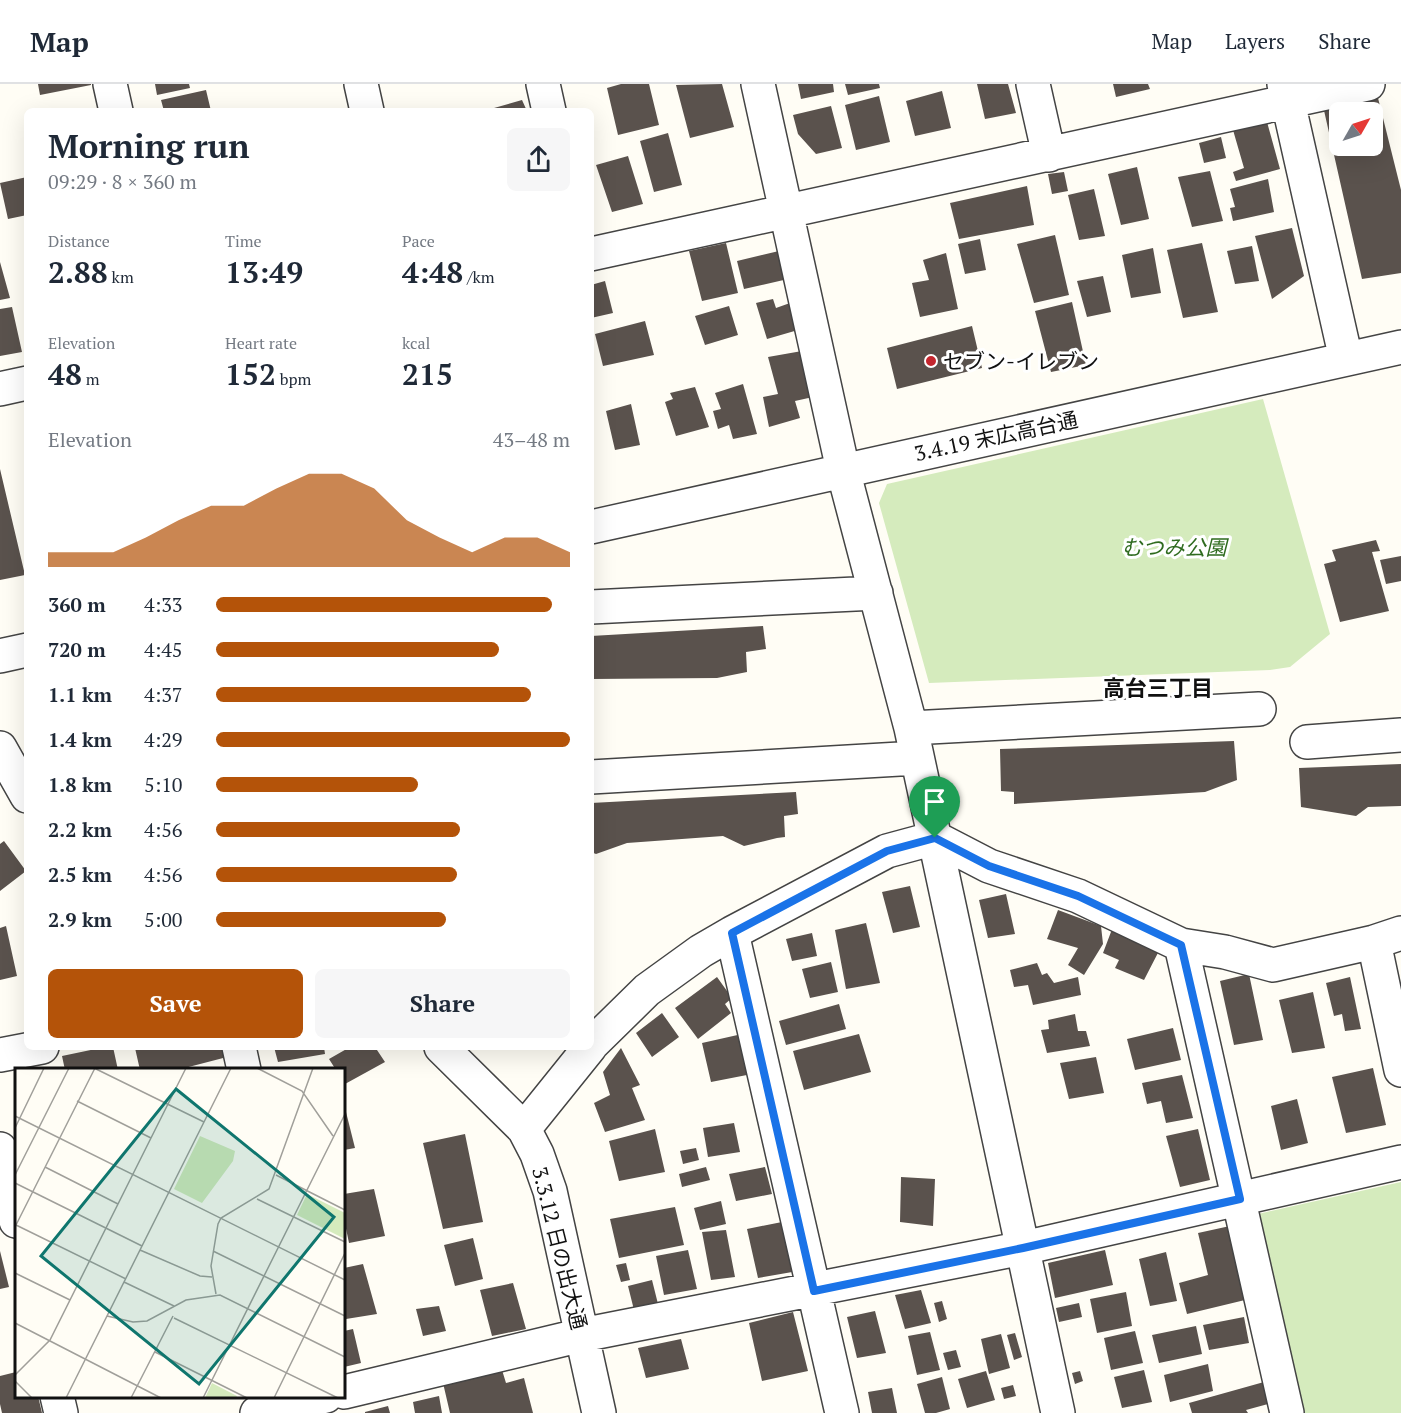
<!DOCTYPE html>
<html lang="en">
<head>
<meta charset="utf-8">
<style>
	body { margin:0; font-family:"PT Serif","Noto Sans JP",serif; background:#f6f6f7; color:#1f2937; height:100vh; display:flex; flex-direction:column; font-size:22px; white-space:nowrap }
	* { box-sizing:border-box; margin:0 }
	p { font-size:20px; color:#747a83 }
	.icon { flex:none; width:33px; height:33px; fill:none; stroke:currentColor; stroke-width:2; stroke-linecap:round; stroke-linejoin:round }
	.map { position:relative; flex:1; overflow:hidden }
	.panel { position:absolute; left:24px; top:24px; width:570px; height:942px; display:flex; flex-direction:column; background:#fff; border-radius:9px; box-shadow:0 6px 24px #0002 }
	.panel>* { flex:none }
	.needle { width:39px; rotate:51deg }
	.fabs { position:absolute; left:1329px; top:18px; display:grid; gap:12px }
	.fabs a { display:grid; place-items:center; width:54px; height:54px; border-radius:9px; background:#fff; box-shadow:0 6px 24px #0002; font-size:30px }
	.pin { position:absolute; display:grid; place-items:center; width:51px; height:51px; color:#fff; margin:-62px -26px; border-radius:50% 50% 50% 0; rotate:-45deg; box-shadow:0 0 6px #0007 }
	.pin .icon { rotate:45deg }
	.round { display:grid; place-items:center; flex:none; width:63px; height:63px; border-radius:9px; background:#f6f6f7 }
	.headline { display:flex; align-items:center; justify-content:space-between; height:102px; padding:0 24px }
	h1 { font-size:33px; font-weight:700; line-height:45px }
	.stats { display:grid; grid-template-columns:repeat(3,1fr); gap:9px; height:102px; padding:6px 24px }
	.stats div { display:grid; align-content:center }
	.stats b { font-size:30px; font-weight:700 }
	.stats small { font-size:16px; font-weight:400 }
	.stats p { font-size:16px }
	.chart { height:168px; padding:12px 24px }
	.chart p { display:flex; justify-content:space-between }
	.chart svg { width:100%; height:108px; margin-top:6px; fill:#b45309; opacity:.7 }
	.action { display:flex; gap:12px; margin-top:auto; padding:12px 24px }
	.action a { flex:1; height:69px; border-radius:9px; background:#b45309; color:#fff; font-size:24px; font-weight:700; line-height:69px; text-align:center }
	.action a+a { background:#f6f6f7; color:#1f2937 }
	ul { padding:0 24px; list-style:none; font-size:20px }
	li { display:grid; grid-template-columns:96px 72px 1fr; align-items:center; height:45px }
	li i { height:15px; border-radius:8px; background:#b45309 }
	header { display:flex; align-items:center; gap:36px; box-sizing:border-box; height:84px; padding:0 30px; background:#fff; border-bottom:2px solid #e0e1e3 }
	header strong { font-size:28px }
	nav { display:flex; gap:33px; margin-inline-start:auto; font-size:21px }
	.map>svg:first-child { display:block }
</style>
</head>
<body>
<header>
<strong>Map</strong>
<nav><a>Map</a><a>Layers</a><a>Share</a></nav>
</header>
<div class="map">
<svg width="1401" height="1329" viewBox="0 0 1401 1329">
	<rect width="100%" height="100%" fill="#fffdf5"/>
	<path fill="#d5ebbd" d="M1263,315L1330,550L1290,583L1270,586L929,599L879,419L887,400Z
		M1401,1098V1329H1302L1258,1130Z"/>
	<path fill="#5a524d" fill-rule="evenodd" d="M38,0H91V1L40,11Z
		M155,0H189L190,4L157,11Z
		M621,0H649L659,41L618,51L607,4Z
		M722,0L734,43L690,54L676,1Z
		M798,0H833L834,8L801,15Z
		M845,0H879L880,4L848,11Z
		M977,0H1008L1016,29L985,35Z
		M1113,0H1148L1150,5L1116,13Z
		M206,6L211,27H164L161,16Z
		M942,7L951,44L915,52L906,17Z
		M1377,10L1401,106V189L1362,195L1323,22ZM1340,28H1372V62H1340Z
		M879,12L890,58L856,66L845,21Z
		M522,16L527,27H488L487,26Z
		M831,22L842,64L816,70L798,50L793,31Z
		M1267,38L1280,85L1236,97L1233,88L1244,84L1233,46Z
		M668,49L682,101L654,108L640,57Z
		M1221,53L1226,74L1204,79L1199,59Z
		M628,72L643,120L612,128L596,81Z
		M1137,83L1149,135L1121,141L1108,90Z
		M1210,87L1223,137L1192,143L1178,93Z
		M1064,88L1068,107L1052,110L1048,90Z
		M27,93V131L8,135L0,99Z
		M1268,95L1274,128L1233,137L1230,124L1235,123L1230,105Z
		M1027,102L1034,141L959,155L950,119Z
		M1094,105L1105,152L1079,156L1068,111Z
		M1292,144L1304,192L1272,215L1255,152Z
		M1055,151L1069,211L1034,219L1017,160Z
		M980,155L986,186L965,190L958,160Z
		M726,159L738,209L702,217L689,167Z
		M1202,159L1218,228L1183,234L1167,166Z
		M1252,162L1259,197L1235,200L1227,167Z
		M1153,164L1161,209L1131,214L1122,171Z
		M779,167L788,195L744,205L737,177Z
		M946,169L958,225L920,233L912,199L929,196L923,176Z
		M0,178L10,214L0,216Z
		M1103,192L1111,228L1087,233L1077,197Z
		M605,197L613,229L591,234V201Z
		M773,215L776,224L790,219L798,246L767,255L756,219Z
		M1072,218L1086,281L1051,288L1035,227Z
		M729,222L738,251L705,261L695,232Z
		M12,223L22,268L0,272V225Z
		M645,237L654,271L603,282L595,250Z
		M972,242L982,284L897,305L887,264Z
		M802,267L813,313L795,317L800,334L769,343L763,313L778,310L768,273Z
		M743,300L757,350L733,355L729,341L718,345L713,327L721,325L715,309Z
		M695,303L709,343L676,352L665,318L673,315L670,309Z
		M631,320L640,361L615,366L606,327Z
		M0,385L25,491L0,496Z
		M1376,456L1380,467L1372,468L1389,527L1340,538L1324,480L1336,477L1332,466Z
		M1401,472V497L1386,500L1380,476Z
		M763,542L766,565L746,568L747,588L717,594L591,595V552Z
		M1234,657L1237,696L1205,708L1014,720V708L1001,707L1000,665Z
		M1401,680V722L1368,723L1356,732L1301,723L1299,684Z
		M796,708L798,730L784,732L785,753L777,754L744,762L723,752L627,759L596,770L591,768V719Z
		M4,757L26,787L0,807V760Z
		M910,802L920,843L893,849L882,808Z
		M1006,810L1015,850L988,854L979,816Z
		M1058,826L1101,842L1103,860L1084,891L1068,881L1078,864L1047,855Z
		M866,839L880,899L846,905L835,846Z
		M1114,840L1161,863L1144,896L1115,884L1119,876L1103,869Z
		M6,842L17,892L0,896V844Z
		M812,849L817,872L792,877L786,855Z
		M831,878L838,908L810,914L802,885Z
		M1037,879L1042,891L1047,889L1054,899L1078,893L1081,911L1033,921L1028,901L1014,903L1010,886Z
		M1249,890L1263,956L1234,961L1220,897Z
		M717,893L732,914L725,920L731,929L698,955L675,924Z
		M1350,893L1361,945L1345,947L1342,930L1334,932L1326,899Z
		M1313,908L1325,964L1292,969L1279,916Z
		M839,920L846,945L786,961L779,937Z
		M662,929L679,953L652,973L636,949Z
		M1075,930L1078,947H1086L1090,962L1047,969L1041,946L1049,945L1048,936Z
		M1173,944L1181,976L1135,986L1127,955Z
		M742,950L752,990L711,998L702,959Z
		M859,950L871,988L804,1006L793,967Z
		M105,963H113L118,986H65L62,972Z
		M140,963H225L227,973L177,986H140L135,964Z
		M274,963H324L325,970L278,978Z
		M350,963H375L385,978L345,1000L344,986H336L329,975Z
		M621,964L640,1001L632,1004L645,1036L605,1048L594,1019L610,1011L603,988Z
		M1096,973L1104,1009L1069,1015L1060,979Z
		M1373,984L1386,1041L1346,1049L1332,993Z
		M1182,991L1193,1034L1166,1039L1161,1017L1147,1020L1142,999Z
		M1297,1015L1308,1059L1281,1066L1271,1022Z
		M344,1020L355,1064L344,1066Z
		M734,1039L740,1068L708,1073L703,1044Z
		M655,1045L665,1088L619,1097L609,1057Z
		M1198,1045L1210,1096L1180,1103L1166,1052Z
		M465,1050L483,1138L443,1145L423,1059Z
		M696,1064L699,1076L683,1080L680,1067Z
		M706,1083L710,1096L682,1103L679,1090Z
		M765,1083L772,1110L736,1117L729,1090Z
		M901,1093L935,1095L933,1142L900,1138Z
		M374,1105L385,1152L349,1159L344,1135V1110Z
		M721,1117L726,1140L700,1146L694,1124Z
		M675,1123L684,1161L619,1174L610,1135Z
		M787,1137L798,1187L758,1194L747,1145Z
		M1230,1142L1245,1216L1187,1230L1179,1199L1208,1191L1198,1149Z
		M726,1146L735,1193L711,1196L702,1148Z
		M473,1154L483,1195L455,1202L444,1161Z
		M688,1166L697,1205L664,1211L656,1172Z
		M1105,1166L1113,1201L1055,1214L1048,1179Z
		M0,1167L9,1203L0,1205Z
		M1166,1168L1177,1217L1150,1222L1139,1175Z
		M626,1179L630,1196L621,1198L616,1181Z
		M363,1180L377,1230L346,1235L344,1225V1184Z
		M652,1196L658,1220L634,1226L628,1202Z
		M513,1199L526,1245L492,1252L480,1206Z
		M921,1206L931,1239L905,1245L895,1211Z
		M1126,1208L1132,1242L1097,1249L1090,1215Z
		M942,1217L947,1235L939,1238L934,1219Z
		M1079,1219L1082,1233L1059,1238L1056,1224Z
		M439,1222L446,1247L423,1252L416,1225Z
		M875,1227L886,1269L857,1274L847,1233Z
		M793,1228L808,1287L762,1297L749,1239Z
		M1244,1233L1249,1259L1209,1266L1203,1241Z
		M1196,1242L1202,1270L1159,1279L1152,1251Z
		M353,1245L361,1279L344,1283V1247Z
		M1135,1247L1143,1279L1111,1286L1104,1254Z
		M930,1248L940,1286L917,1291L908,1252Z
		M1015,1249L1022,1273L1014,1276L1007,1251Z
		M1001,1250L1010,1284L989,1290L981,1255Z
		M681,1255L689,1285L646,1294L638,1264Z
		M956,1266L961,1283L948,1286L943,1269Z
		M1208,1280L1213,1307L1170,1318L1164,1291Z
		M502,1286L506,1299L524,1294L533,1329H450L443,1299Z
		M1144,1286L1152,1318L1122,1324L1114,1293Z
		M986,1287L995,1316L967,1324L958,1295Z
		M1080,1287L1083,1297L1075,1300L1072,1289Z
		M16,1288V1312H38L42,1329H2L0,1320V1292Z
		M942,1293L950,1325L936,1329H925L917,1300Z
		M1264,1298L1268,1320L1246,1326L1248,1329H1192L1189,1319Z
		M1013,1301L1016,1312L1004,1315L1001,1304Z
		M892,1304L897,1329H872L868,1308Z
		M439,1312L442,1329H415L413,1318Z
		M388,1322L390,1329H365V1328Z"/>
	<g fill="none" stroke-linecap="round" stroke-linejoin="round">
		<g stroke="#444" stroke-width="36">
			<path id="minor" d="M110,0L116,27
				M361,0L367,27
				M543,0L549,27
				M758,0L843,386L911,644L1058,1329
				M1033,0L1049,71
				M1284,0L1346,275
				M591,170L1368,0
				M0,305L27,299
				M591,443L1401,263
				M591,523L876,509
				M0,572L27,566
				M911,644L1259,625
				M1307,658L1401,651
				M0,664L27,712
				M591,693L917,674
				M732,849L842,1329
				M1374,858L1401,986
				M1181,861L1287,1329
				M591,961L647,906L701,867L732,849L887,767L935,754L989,782L1078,812L1181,861L1225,868L1273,881L1374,858L1401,849
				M239,963L244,986
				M441,963L524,1045L537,1070L550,1107L599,1329
				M0,971L42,963
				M524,1045L590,963
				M0,1065L16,1137
				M344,1308L582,1251L1023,1164L1401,1078
				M57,1312L61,1329
				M257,1329L326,1312"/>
		</g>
		<use href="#minor" stroke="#fff" stroke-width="33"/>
	</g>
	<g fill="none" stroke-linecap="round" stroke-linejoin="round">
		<g stroke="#fff" stroke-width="12">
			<path id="route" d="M935,754L989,782L1078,812L1181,861L1240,1115L1023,1164L814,1207L732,849L887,767Z"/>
		</g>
		<use href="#route" stroke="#1a73e8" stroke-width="8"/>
	</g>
	<circle fill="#c4262e" stroke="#fff" stroke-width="2" cx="931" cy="277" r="6"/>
	<g text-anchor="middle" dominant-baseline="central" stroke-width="6" stroke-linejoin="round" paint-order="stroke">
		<g font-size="21" fill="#111" stroke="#fff" text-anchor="start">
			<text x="943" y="277">セブン-イレブン</text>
		</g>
		<g font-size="21" fill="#111" stroke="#fff">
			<text transform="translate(996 352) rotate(-12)">3.4.19 末広高台通</text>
			<text transform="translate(560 1164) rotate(76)">3.3.12 日の出大通</text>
		</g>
		<g font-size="21" font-style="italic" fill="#2f6b1f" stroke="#fff">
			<text x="1174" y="463">むつみ公園</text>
		</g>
		<g font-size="22" font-weight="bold" fill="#111" stroke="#fff">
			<text x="1158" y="603">高台三丁目</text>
		</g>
	</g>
	<g transform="translate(15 984)">
		<rect width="330" height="330" fill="#fffdf5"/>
		<path d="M185,68L220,83L218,93L187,135L159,121ZM292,126L330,145V171L282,147ZM197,315L222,328L221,330H190Z" fill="#d5ebbd"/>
		<path fill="none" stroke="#a09f9a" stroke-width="1.5" d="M79,0L189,54M242,0L287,23L318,68M62,33L136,70M0,48L330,212M0,60L29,0M30,99L103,136M0,107L54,0M261,107L330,142M0,115L127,178M242,131L330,174M1,157L111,211M0,159L80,0M125,182L185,208L197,209M198,183L330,248M0,205L55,232M109,214L159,238M201,226L196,198L203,156L206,150L254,121L298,0M92,248L118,254L132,253L171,232L205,227L330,289M159,250L323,330M0,255L146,330M140,284L232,330M0,307L35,272L171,0M0,313L17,330M51,330L216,0M116,330L158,248M188,330L330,46M259,330L330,185"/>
		<path fill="#0f766e" fill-opacity="0.15" stroke="#0f766e" stroke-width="3" d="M161,21L319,149L184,316L26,188Z"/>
		<rect width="330" height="330" fill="none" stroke="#111" stroke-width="3"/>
	</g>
</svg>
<div class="fabs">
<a><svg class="needle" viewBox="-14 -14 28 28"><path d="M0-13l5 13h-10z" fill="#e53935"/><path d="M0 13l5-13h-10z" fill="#747a83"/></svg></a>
</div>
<div class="pin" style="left:935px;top:754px;background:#1e9e55"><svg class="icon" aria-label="arrive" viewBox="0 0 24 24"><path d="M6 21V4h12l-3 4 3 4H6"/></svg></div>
<section class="panel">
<div class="headline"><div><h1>Morning run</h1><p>09:29 · 8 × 360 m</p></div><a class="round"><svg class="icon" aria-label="share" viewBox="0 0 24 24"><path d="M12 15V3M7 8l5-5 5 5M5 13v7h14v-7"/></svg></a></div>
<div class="stats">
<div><p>Distance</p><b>2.88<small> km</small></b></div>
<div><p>Time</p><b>13:49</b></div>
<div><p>Pace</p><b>4:48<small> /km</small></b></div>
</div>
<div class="stats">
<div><p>Elevation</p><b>48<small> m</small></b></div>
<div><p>Heart rate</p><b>152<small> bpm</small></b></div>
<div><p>kcal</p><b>215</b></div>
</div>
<div class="chart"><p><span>Elevation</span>43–48 m</p>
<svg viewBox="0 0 160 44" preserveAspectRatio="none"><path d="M0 44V38L10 38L20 38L30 32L40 25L50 19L60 19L70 12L80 6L90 6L100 12L110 25L120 32L130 38L140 32L150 32L160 38V44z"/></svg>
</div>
<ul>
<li><b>360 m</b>4:33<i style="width:95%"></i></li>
<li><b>720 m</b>4:45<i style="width:80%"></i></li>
<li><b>1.1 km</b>4:37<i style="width:89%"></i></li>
<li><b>1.4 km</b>4:29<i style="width:100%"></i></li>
<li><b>1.8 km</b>5:10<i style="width:57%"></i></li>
<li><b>2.2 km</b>4:56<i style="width:69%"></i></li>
<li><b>2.5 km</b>4:56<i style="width:68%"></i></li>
<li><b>2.9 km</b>5:00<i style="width:65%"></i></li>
</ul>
<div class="action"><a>Save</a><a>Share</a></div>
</section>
</div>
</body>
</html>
